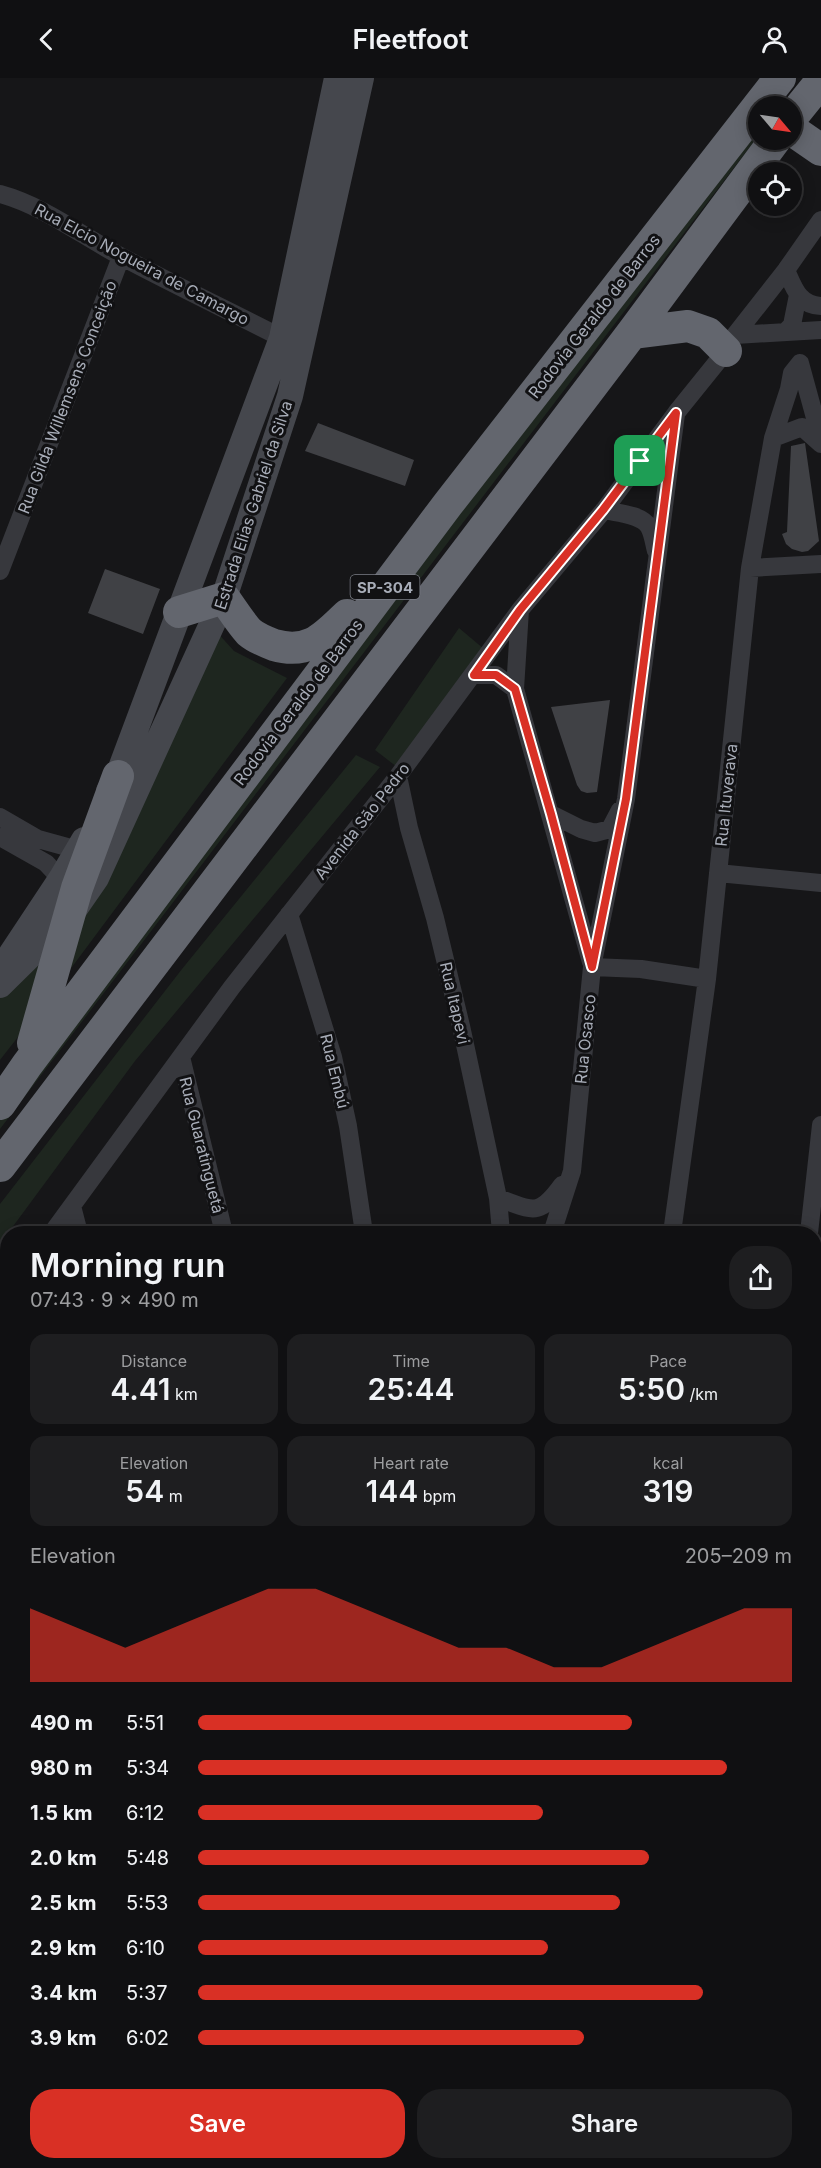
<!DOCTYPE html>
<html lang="en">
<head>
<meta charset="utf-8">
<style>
	body { margin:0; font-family:Inter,sans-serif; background:#1e1e20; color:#f1f3f6; height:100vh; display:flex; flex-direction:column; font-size:22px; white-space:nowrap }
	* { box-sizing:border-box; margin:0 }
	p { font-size:20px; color:#9c9d9f }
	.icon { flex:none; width:33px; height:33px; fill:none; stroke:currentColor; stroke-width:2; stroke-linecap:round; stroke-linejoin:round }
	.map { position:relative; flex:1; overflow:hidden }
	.side { position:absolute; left:0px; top:1148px; width:822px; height:944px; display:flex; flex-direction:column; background:#101012; border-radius:24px 24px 0 0; box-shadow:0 3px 15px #0003,0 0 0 2px #303032 }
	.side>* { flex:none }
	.needle { width:39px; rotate:119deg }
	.fabs { position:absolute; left:748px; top:18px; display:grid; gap:12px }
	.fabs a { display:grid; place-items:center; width:54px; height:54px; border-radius:50%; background:#101012; box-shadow:0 3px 15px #0003,0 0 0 2px #303032; font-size:30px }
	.pin { position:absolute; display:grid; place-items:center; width:51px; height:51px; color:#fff; margin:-26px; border-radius:12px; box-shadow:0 3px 9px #0006 }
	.round { display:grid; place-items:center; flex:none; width:63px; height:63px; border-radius:24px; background:#1e1e20 }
	.head { display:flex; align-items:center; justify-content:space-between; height:102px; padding:0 30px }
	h1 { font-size:33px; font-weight:600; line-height:45px }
	.stats { display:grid; grid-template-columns:repeat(3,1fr); gap:9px; height:102px; padding:6px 30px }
	.stats div { display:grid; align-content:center; border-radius:15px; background:#1e1e20; text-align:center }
	.stats b { font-size:30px; font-weight:600 }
	.stats small { font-size:16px; font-weight:400 }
	.stats p { font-size:16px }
	.chart { height:168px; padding:12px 30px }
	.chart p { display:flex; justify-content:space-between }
	.chart svg { width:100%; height:108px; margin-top:6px; fill:#d93025; opacity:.7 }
	.primary-button { display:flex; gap:12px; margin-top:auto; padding:12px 30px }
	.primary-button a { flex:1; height:69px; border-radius:24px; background:#d93025; color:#fff; font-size:24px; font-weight:600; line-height:69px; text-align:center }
	.primary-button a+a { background:#1e1e20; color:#f1f3f6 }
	ul { padding:0 30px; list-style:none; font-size:20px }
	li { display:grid; grid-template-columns:96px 72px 1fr; align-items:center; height:45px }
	li i { height:15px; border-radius:8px; background:#d93025 }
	header { display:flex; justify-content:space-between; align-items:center; height:78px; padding:0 30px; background:#101012; font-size:27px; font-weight:600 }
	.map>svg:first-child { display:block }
</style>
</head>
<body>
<header><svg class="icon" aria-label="back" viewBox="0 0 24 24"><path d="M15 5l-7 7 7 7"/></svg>Fleetfoot<svg class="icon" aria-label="person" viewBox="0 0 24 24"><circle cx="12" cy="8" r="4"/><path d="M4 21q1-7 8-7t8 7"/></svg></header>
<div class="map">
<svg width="821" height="2090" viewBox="0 0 821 2090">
	<rect width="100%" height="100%" fill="#161618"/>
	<path fill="#222225" d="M821,1576V1910L815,1913L814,1583Z
		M544,2084H638L634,2090H547L543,2089Z"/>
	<path fill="#1e261f" d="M759,39V57L0,1051V1033Z
		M459,550L484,571L397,689L375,672Z
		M215,552L234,573L287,600L69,893L80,843Z
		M356,677L380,689L135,983L0,1166V1126L182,891Z
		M44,884L25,950L0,982V916L23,890Z"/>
	<path fill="#404145" d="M318,345L414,382L405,408L305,373Z
		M805,365L819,463L808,473L802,474L792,471L786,466L782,456L787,454L791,368Z
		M105,491L160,511L143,556L88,535Z
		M610,622L597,714L587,715L581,713L577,707L551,629Z"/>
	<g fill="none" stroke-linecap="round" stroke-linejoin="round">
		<path stroke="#37383d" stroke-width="18" d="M0,116C44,128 82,158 122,179C175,207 229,233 282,260
			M786,192C794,210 799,227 821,228
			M786,253L792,247L798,217
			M735,257L821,252
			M800,285L821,362
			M773,360L802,349L821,366
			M604,432C617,435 642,436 649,449C653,456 654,466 656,473
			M750,490L821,486
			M0,493L121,179
			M520,532L515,611L591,884
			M474,597H496L515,611
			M398,698L409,750L435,840L461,948L498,1120L501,1155
			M551,736L581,751L595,755L610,751L620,732
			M0,739L38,761L78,772
			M0,759L46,785L61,801
			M718,795L821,805
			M289,836L333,979L348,1048L364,1155
			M592,889L641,891L707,901
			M181,979L224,1155
			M498,1120C533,1132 538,1140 562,1107
			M72,1128L79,1155
			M52,1155L232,909L398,698L520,532L604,432L676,335L726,273L735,257L786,192L821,142
			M552,1155L572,1093L592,889L626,721L676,336
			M672,1155L707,901L750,490L773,360L789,311L792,295L800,285
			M809,1155L821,1047
			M0,1224L8,1214
			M814,1495L821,1496
			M814,1561L821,1555
			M0,1858L8,1859
			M821,2018C814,2027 816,2041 821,2050
			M33,2084V2090
			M183,2084V2090
			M304,2090V2084
			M438,2090L439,2084
			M534,2090L535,2084"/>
		<path stroke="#45474d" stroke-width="26" d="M109,713L118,698L282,260L337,0
			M2,890L61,801L84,762
			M0,907L69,839L96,800L224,520L290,318L361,0"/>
		<path stroke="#63666e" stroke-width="32" d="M792,39L821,3
			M792,52L821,72
			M632,255L688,248L708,255L726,273
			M179,534L224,520C232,531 240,544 249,554C256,560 266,564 274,567C309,577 324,559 347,537
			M33,965L77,810L118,698
			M0,1026L27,987L448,426L780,0
			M0,1088L632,255L775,62"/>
	</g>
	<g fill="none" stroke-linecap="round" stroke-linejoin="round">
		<g stroke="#fff" stroke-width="12">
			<path id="route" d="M676,335L626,721L592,889L551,736L515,611L496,597H474L520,532L603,432Z"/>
		</g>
		<use href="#route" stroke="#d93025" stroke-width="8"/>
	</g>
	<g text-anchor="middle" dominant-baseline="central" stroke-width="6" stroke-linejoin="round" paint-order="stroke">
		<rect fill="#111113" stroke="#7b7e86" stroke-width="1.5" x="350.5" y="497" width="69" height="24" rx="4.5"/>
		<g font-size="15" font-weight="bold" fill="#a8adb8">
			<text x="385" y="509">SP-304</text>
		</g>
		<g font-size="16" fill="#a8adb8" stroke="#111113">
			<text transform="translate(142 186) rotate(28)">Rua Elcio Nogueira de Camargo</text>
			<text transform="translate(594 238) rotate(-52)">Rodovia Geraldo de Barros</text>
			<text transform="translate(67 319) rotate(-69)">Rua Gilda Willemsens Conceição</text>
			<text transform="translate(253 427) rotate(-72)">Estrada Elias Gabriel da Silva</text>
			<text transform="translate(298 624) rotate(-53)">Rodovia Geraldo de Barros</text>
			<text transform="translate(726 717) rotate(-84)">Rua Ituverava</text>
			<text transform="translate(362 743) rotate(-52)">Avenida São Pedro</text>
			<text transform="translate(455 925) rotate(77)">Rua Itapevi</text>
			<text transform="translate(585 961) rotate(-84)">Rua Osasco</text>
			<text transform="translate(335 993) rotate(76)">Rua Embú</text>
			<text transform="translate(202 1067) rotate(76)">Rua Guaratinguetá</text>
		</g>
	</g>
</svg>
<div class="fabs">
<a><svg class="needle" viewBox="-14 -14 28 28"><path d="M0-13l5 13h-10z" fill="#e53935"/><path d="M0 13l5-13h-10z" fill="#9c9d9f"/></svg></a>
<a><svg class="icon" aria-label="locate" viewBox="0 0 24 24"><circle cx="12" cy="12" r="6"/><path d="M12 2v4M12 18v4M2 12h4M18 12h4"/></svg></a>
</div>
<div class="pin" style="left:640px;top:383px;background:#1e9e55"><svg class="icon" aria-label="arrive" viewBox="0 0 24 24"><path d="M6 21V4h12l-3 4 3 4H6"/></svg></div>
<section class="side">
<div class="head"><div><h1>Morning run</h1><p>07:43 · 9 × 490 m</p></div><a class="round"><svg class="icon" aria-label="share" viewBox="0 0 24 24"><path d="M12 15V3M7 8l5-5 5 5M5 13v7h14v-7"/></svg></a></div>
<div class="stats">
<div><p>Distance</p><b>4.41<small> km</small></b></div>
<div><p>Time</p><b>25:44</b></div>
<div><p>Pace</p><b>5:50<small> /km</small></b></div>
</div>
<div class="stats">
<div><p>Elevation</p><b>54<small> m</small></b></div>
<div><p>Heart rate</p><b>144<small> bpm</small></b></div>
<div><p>kcal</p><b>319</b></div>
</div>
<div class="chart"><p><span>Elevation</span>205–209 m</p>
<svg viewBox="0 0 160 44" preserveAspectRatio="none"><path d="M0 44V14L10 22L20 30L30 22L40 14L50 6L60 6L70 14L80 22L90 30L100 30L110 38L120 38L130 30L140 22L150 14L160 14V44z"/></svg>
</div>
<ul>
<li><b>490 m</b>5:51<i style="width:73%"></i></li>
<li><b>980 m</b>5:34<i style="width:89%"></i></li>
<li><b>1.5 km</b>6:12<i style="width:58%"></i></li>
<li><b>2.0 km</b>5:48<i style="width:76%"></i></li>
<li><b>2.5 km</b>5:53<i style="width:71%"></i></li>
<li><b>2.9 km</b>6:10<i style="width:59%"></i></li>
<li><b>3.4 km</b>5:37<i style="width:85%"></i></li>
<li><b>3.9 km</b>6:02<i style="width:65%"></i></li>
</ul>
<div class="primary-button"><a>Save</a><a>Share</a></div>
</section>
</div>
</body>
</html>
